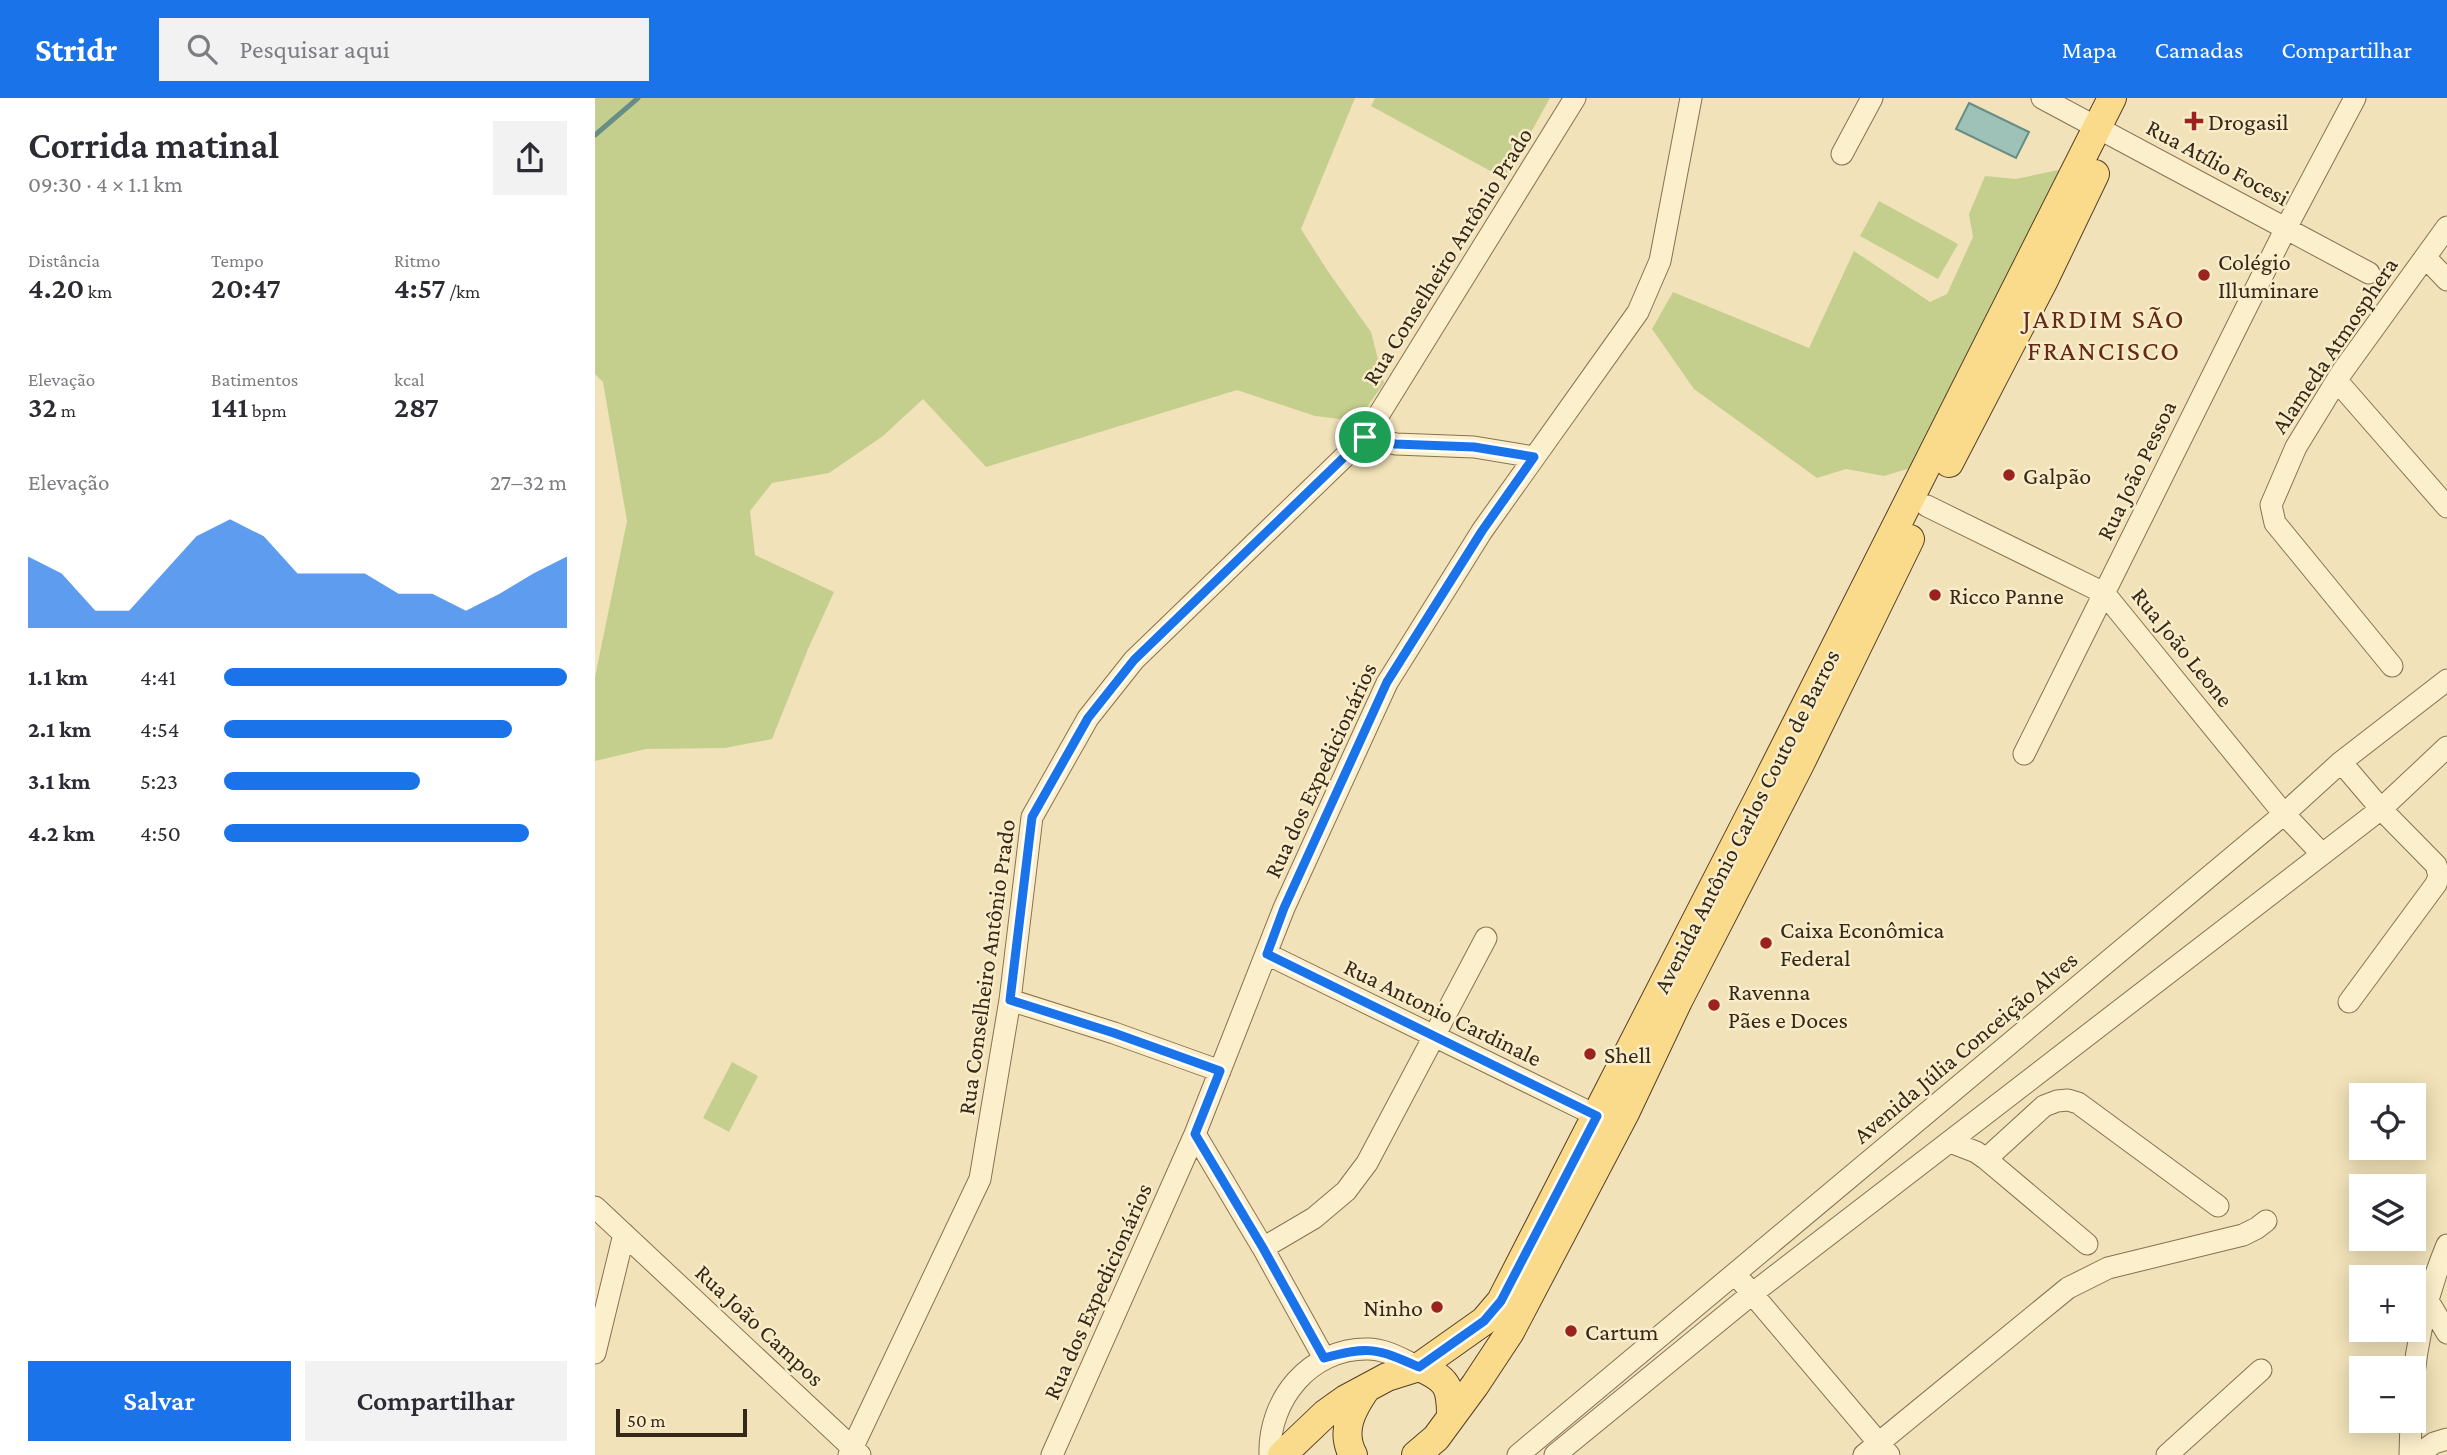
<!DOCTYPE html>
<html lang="pt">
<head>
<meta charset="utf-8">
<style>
	body { margin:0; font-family:"Crimson Pro",serif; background:#f2f2f3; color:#2b2b33; height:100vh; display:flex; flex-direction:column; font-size:26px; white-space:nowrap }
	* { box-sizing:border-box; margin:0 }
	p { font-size:23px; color:#7c7c81 }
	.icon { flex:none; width:38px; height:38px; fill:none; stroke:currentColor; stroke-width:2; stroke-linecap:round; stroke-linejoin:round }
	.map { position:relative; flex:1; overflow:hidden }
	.drawer { display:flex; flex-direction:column; background:#fff; width:595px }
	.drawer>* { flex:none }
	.buttons { position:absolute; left:1754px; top:985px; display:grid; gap:14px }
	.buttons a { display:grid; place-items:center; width:77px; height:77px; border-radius:0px; background:#fff; box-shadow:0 4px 18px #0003; font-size:35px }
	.scale { position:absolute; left:21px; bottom:18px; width:131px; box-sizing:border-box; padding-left:7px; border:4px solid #352819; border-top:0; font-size:19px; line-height:24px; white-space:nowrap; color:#352819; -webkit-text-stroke:5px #f8ecc9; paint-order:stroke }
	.pin { position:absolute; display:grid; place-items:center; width:60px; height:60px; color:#fff; margin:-30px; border:4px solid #fff; border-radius:50%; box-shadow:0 2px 7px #0007 }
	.round { display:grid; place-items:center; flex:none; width:74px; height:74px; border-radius:0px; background:#f2f2f3 }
	.head { display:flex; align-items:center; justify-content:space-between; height:119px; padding:0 28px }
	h1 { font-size:38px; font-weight:600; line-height:52px }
	.metrics { display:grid; grid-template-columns:repeat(3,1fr); gap:10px; height:119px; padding:7px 28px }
	.metrics div { display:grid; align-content:center }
	.metrics b { font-size:30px; font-weight:600 }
	.metrics small { font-size:19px; font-weight:400 }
	.metrics p { font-size:19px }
	.chart { height:196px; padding:14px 28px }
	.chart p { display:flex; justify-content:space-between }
	.chart svg { width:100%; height:126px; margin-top:7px; fill:#1a73e8; opacity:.7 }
	.action { display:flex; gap:14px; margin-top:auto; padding:14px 28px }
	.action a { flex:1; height:80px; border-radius:0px; background:#1a73e8; color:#fff; font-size:28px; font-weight:600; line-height:80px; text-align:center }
	.action a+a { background:#f2f2f3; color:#2b2b33 }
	ul { padding:0 28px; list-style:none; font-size:23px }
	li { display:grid; grid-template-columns:112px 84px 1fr; align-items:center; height:52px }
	li i { height:18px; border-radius:9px; background:#1a73e8 }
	header { display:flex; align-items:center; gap:42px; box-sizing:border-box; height:98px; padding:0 35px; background:#1a73e8; color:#fff }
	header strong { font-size:33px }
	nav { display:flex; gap:38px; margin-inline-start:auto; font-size:24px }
	.search { width:490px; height:63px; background:#f2f2f3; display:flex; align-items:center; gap:18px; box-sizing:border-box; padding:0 24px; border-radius:0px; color:#7c7c81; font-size:26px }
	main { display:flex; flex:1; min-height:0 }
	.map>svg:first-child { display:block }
</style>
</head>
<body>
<header>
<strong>Stridr</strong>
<div class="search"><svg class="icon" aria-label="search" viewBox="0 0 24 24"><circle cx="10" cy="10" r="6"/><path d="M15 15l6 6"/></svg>Pesquisar aqui</div>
<nav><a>Mapa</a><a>Camadas</a><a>Compartilhar</a></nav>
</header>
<main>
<section class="drawer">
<div class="head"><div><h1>Corrida matinal</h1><p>09:30 · 4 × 1.1 km</p></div><a class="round"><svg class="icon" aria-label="share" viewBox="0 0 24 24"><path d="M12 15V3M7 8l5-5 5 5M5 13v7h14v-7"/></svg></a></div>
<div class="metrics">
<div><p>Distância</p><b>4.20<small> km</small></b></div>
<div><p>Tempo</p><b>20:47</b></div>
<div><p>Ritmo</p><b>4:57<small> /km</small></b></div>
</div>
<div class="metrics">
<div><p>Elevação</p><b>32<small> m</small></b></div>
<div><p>Batimentos</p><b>141<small> bpm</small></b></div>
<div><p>kcal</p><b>287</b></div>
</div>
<div class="chart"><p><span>Elevação</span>27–32 m</p>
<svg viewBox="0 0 160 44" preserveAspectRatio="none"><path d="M0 44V19L10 25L20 38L30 38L40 25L50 12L60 6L70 12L80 25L90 25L100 25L110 32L120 32L130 38L140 32L150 25L160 19V44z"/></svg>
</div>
<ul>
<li><b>1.1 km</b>4:41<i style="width:100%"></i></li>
<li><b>2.1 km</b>4:54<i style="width:84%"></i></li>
<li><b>3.1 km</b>5:23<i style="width:57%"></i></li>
<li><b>4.2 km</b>4:50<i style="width:89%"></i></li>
</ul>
<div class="action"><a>Salvar</a><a>Compartilhar</a></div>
</section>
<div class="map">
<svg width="1852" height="1357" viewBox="0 0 1852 1357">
	<rect width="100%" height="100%" fill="#f1e2b9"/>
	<path fill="#c5cf8d" d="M0,0H760L706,131L732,172L776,234L789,285L762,323L720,318L642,292L391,369L328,301L288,338L234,375L177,385L155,413L160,457L239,494L213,551L177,641L130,650L51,651L0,663V579L32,423L8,284L0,276Z
		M780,0H955L910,81L776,8Z
		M1473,70L1319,369L1289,378L1251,371L1222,380L1099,291L1057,231L1078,194L1214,250L1259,153L1335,204L1352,196L1378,139L1374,116L1390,78L1421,81Z
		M1284,103L1363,146L1343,181L1265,138Z
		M137,964L163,978L134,1034L108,1020Z"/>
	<path fill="#9ec1b8" stroke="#668e85" stroke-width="2" d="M1374,5L1434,34L1421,60L1361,31Z"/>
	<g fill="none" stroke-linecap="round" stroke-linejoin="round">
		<path stroke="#668e85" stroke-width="5" d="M0,37L43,0"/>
		<g stroke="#887153" stroke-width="23">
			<path id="minor" d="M1447,0L1774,175
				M1247,56L1277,0
				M1830,159L1852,182
				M1742,283L1852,409
				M770,339L801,346L879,349L939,359
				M1332,408L1509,495L1689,716L1726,755
				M1797,568L1680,425L1676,407L1701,349L1747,274L1852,129
				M1429,656L1691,130L1760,0
				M1746,664L1786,711L1841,767L1844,778L1841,786L1754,904
				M672,856L1002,1018
				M415,902L519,935L625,973
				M600,1036L668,1150L729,1260
				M1355,1044L1381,1054L1391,1061L1492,1146
				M1391,1061L1449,1008L1462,1003L1473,1002L1483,1005L1623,1108
				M0,1109L265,1357
				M668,1150L719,1120L751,1093L772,1065L891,840
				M1148,1185L1294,1357
				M1832,1201L1852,1235
				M0,1255L29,1136
				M1818,1284C1823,1236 1833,1192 1852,1147
				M254,1357L385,1081L415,902L437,719L493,620L539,562L770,339L980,0
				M457,1357L600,1036L689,810L792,585L887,433L1043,214L1065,163L1096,0
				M675,1357C673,1302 715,1250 773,1251C791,1251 808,1262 824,1269
				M923,1357L1689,716L1746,664L1852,582
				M960,1357L1158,1195L1786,711L1852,649
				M1269,1357L1473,1190L1513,1170L1648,1137L1662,1130L1671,1123
				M1572,1357L1666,1272
				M1815,1357L1816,1323
				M1822,1357L1839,1345L1852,1341"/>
		</g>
		<g stroke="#553e28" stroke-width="30">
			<path id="major" d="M1354,365L1449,182L1500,76
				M824,1269C852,1281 856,1288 856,1318
				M687,1357L730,1316L751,1301L792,1279L824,1269L889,1223L906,1203L1170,688L1517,0
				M758,1357C745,1333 757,1311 771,1291
				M821,1357L841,1340L880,1287L915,1234L1030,1015L1083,903L1205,666L1315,441"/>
		</g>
		<use href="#minor" stroke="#fcefcc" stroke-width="21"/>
		<use href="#major" stroke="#f9db8b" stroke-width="28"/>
	</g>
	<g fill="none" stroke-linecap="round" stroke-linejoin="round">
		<g stroke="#fff" stroke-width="14">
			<path id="route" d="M770,339L800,346L879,349L939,359L887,433L792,584L689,810L672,856L1002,1018L906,1203L889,1223L824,1269C782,1250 773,1248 729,1260L668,1150L600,1036L625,973L519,935L415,902L437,719L493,620L539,562Z"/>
		</g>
		<use href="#route" stroke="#1a73e8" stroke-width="9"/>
	</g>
	<g fill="#9b221e" stroke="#f8ecc9" stroke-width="2.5">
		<path d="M1595.5 12.5h7v7h7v7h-7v7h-7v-7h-7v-7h7z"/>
		<circle cx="1609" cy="177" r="7"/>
		<circle cx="1414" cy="377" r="7"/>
		<circle cx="1340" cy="497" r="7"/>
		<circle cx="1171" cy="845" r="7"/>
		<circle cx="1119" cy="907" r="7"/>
		<circle cx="995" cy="956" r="7"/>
		<circle cx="842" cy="1209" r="7"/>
		<circle cx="976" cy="1233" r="7"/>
	</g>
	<g text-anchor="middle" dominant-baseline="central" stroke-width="5" stroke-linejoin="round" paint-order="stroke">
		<g font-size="24" fill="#352819" stroke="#f8ecc9" text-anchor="start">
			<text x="1613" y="23">Drogasil</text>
			<text x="1623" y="163">Colégio<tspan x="1623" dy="28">Illuminare</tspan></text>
			<text x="1428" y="377">Galpão</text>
			<text x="1354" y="497">Ricco Panne</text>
			<text x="1185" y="831">Caixa Econômica<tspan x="1185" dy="28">Federal</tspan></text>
			<text x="1133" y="893">Ravenna<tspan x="1133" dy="28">Pães e Doces</tspan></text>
			<text x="1009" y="956">Shell</text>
			<text x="828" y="1209" text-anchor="end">Ninho</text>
			<text x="990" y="1233">Cartum</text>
		</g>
		<g font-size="24" fill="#352819" stroke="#f8ecc9">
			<text transform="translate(1623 64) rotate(28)">Rua Atílio Focesi</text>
			<text transform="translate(852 158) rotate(-58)">Rua Conselheiro Antônio Prado</text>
			<text transform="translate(1739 247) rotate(-56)">Alameda Atmosphera</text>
			<text transform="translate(1541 372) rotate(-64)">Rua João Pessoa</text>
			<text transform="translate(1588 549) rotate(51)">Rua João Leone</text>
			<text transform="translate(725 672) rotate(-65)">Rua dos Expedicionários</text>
			<text transform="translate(1151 723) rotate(-63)">Avenida Antônio Carlos Couto de Barros</text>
			<text transform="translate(391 869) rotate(-82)">Rua Conselheiro Antônio Prado</text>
			<text transform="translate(848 914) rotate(26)">Rua Antonio Cardinale</text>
			<text transform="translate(1370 949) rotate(-40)">Avenida Júlia Conceição Alves</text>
			<text transform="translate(502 1193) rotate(-66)">Rua dos Expedicionários</text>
			<text transform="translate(165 1227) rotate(43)">Rua João Campos</text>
		</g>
		<g font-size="28" letter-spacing="2" fill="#652915" stroke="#f8ecc9">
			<text x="1509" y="220">JARDIM SÃO<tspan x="1509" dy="32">FRANCISCO</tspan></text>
		</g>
	</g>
</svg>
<div class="buttons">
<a><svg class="icon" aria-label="locate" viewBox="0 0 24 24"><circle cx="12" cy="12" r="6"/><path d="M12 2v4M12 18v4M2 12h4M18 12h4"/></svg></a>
<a><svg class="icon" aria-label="layers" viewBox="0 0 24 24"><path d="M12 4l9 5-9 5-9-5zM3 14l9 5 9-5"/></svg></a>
<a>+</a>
<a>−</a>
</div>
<div class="scale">50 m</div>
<div class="pin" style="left:770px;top:339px;background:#1e9e55"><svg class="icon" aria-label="arrive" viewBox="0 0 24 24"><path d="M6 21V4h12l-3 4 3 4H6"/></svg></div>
</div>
</main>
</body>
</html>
